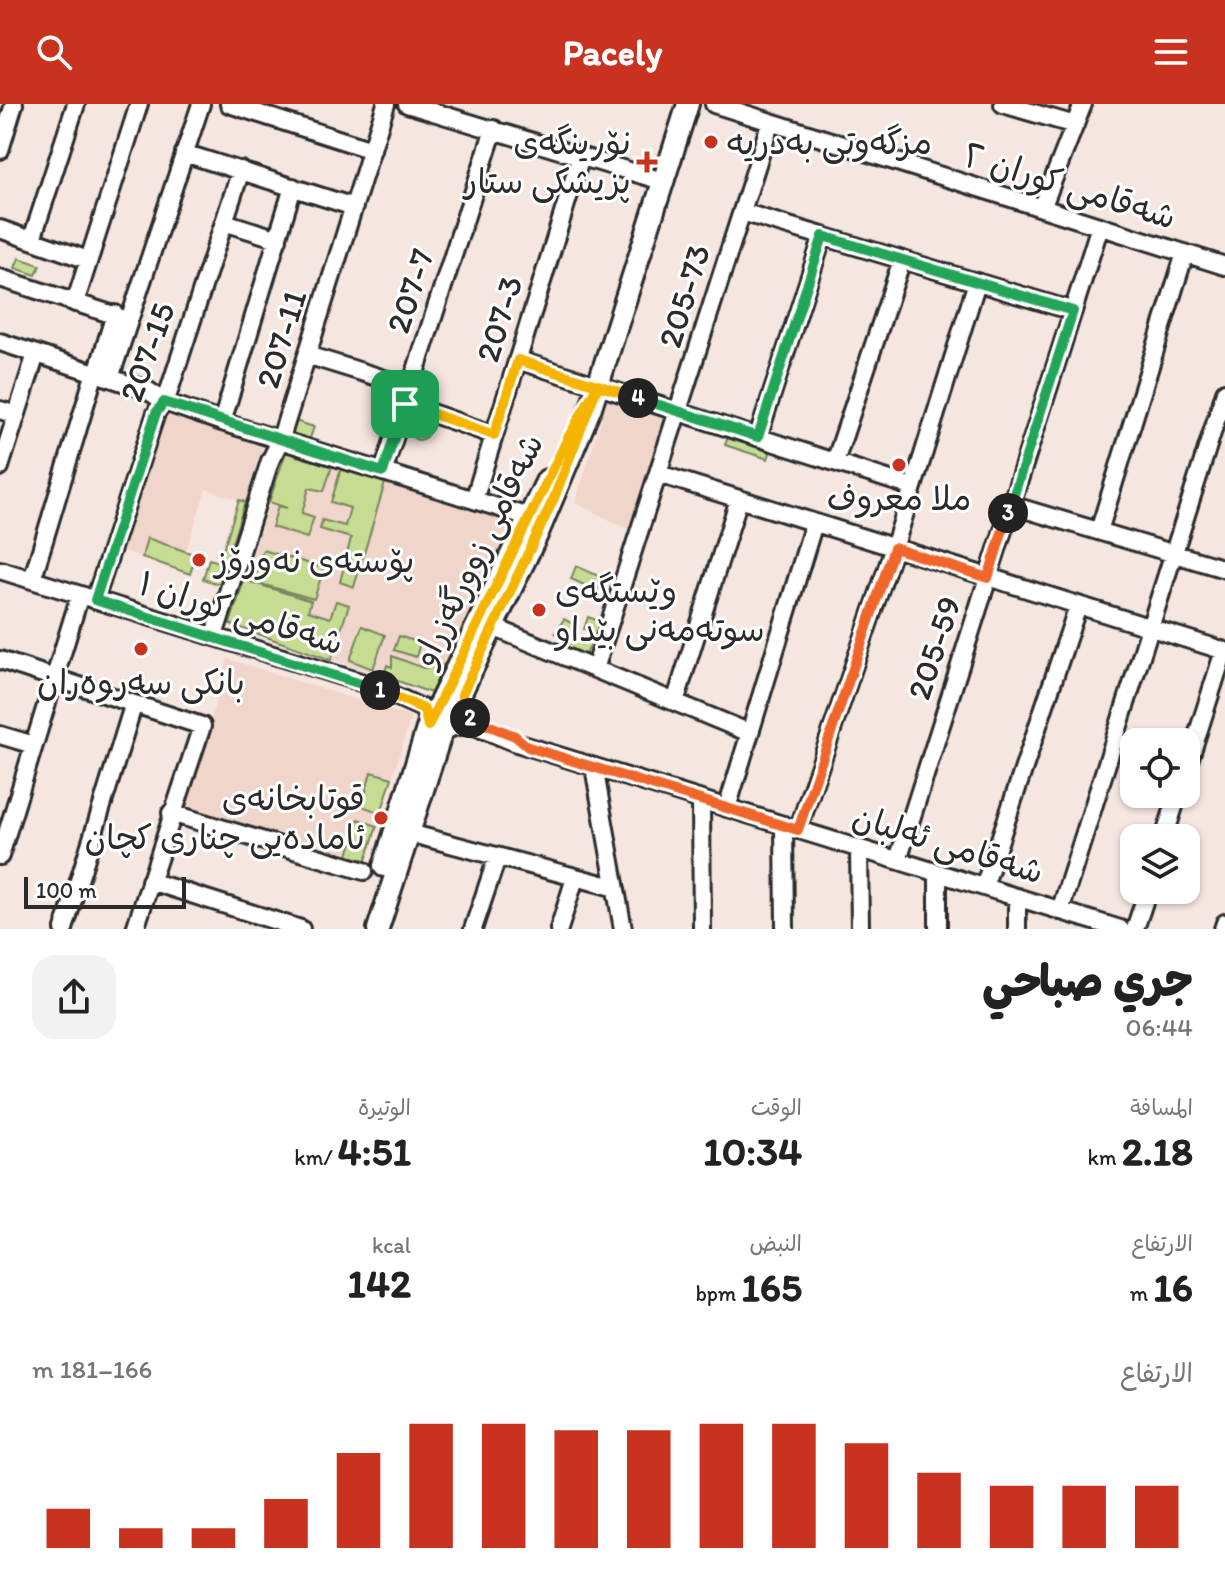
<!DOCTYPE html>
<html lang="ar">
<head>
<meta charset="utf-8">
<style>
	body { margin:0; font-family:Itim,"Playpen Sans Arabic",sans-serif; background:#f2f2f2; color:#222; direction:rtl; height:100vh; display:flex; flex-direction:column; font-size:30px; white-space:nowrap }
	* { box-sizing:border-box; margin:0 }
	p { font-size:26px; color:#767676 }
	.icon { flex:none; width:44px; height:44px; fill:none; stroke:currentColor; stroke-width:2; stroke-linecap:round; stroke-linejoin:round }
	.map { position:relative; height:825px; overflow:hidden; direction:ltr }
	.sheet { display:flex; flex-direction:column; background:#fff; flex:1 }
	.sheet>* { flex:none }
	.fabs { position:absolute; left:1120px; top:624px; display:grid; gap:16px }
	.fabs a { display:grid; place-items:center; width:80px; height:80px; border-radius:16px; background:#fff; box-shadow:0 2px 6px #0004; font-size:40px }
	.scale { position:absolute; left:24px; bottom:20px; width:162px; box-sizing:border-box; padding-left:8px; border:4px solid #2b2b2b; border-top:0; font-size:22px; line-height:28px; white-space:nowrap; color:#2b2b2b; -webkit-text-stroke:6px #fff; paint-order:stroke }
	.pin { position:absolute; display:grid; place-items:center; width:68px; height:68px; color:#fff; margin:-34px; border-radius:16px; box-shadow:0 4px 12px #0006 }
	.km { position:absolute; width:40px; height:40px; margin:-20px; border-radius:50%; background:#222; color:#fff; font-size:22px; line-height:40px; text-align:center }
	.round { display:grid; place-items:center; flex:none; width:84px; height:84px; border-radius:24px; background:#f2f2f2 }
	.headline { display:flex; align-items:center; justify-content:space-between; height:136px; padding:0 32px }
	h1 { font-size:44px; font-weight:800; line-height:60px }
	.figures { display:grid; grid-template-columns:repeat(3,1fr); gap:12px; height:136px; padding:8px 32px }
	.figures div { display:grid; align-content:center }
	.figures b { font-size:40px; font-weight:800 }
	.figures small { font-size:22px; font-weight:400 }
	.figures p { font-size:22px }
	.chart { height:224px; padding:16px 32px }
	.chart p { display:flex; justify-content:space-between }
	.chart svg { width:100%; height:144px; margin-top:8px; stroke:#c8321e; stroke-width:6 }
	header { display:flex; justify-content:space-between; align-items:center; height:104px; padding:0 32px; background:#c8321e; color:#fff; font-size:36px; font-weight:800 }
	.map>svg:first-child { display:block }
</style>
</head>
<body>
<header><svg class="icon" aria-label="menu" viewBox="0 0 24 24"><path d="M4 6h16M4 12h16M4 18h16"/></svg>Pacely<svg class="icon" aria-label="search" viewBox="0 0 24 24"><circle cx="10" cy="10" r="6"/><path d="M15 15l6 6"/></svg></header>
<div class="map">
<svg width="1225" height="825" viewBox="0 0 1225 825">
	<rect width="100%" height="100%" fill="#f6e6e0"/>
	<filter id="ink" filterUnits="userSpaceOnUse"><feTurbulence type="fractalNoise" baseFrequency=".0125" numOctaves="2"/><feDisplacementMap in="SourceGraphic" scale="16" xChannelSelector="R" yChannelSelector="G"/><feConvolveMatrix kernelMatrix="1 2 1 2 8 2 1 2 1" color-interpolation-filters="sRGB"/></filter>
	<g filter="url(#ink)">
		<path fill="#f0d5ca" d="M608,295L669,314L633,427L575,399Z
			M166,310L263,342L245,398L206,385L186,447L148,434L142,453L123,447Z
			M286,348L517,420L431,589L230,520Z
			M228,555L411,613L365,762L185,707Z"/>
		<path fill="#c6dc92" stroke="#78845e" stroke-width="2" d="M19,154L40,161L36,171L15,164Z
			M295,317L314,323L309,337L291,331Z
			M410 327a9 9 0 1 1 18 0a9 9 0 1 1-18 0Z
			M728,333L771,346L768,355L725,341Z
			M286,348L332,362L324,387L309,384L302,409L314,413L307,434L272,423L278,402L287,404L269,398Z
			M341,365L385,379L354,483L340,478L351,434L320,425L322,416L345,422L350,404L331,398Z
			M239,396L245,398L219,480L203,475L209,455L219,458Z
			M147,434L196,451L190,470L142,453Z
			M263,446L324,464L314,495L254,478Z
			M576,462L603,474L597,487L571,475Z
			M244,476L311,497L308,507L330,514L336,497L349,501L331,556L230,520Z
			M588,513L602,518L594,543L590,542L586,551L566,542L568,536L555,529L564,515L575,521L571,530L586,536L590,527L584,525Z
			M362,522L385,531L373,565L350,556Z
			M399,532L420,539L416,553L394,546Z
			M392,552L423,564L446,560L431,589L384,572L387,561L392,563Z
			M371,668L392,674L381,709L362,702Z
			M358,715L377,722L366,756L348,752Z"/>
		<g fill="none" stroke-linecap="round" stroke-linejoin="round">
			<g stroke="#2b2b2b" stroke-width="22">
				<path id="minor" d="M229,0L372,46
					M407,0L662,77
					M714,0L1225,162
					M1003,0L1075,21
					M0,46L14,0
					M184,49L354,103
					M1042,104L1083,0
					M742,108L1073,207
					M224,118L278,135
					M0,125L88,156
					M32,135L76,0
					M0,174L129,216
					M75,199L139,0
					M0,238L147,286L165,298L222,318L529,413
					M307,251L410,283
					M518,256L912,383
					M97,269L115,210
					M110,274L201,0
					M405,300L494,331
					M0,306L16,311
					M222,318L293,83
					M758,333L823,132
					M835,358L902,156
					M0,363L36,250
					M383,368L494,25
					M659,370L1225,547
					M474,396L581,52
					M1011,401L1225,465
					M1099,427L1185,149
					M0,466L373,582L424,605L428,622
					M32,476L95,268
					M95,496L156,309L168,290L241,66
					M493,523L750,629
					M214,532L270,357L280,337L386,0
					M0,556L202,622L135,825
					M595,565L770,20
					M675,598L739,395
					M441,630C465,610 494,632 520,640L1120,825
					M0,631L34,641
					M594,663L623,825
					M1186,666L1224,547
					M701,696L702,825
					M727,704L814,419
					M171,709L364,767
					M784,721L785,825
					M798,726L894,444L977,178
					M409,729L613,783
					M1164,734L1178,690
					M859,745L860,825
					M0,752L80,491
					M898,756L1100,122
					M938,770V825
					M150,777L301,825
					M984,783L1078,502
					M1017,793V825
					M1060,807L1225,288
					M64,825L133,602
					M473,825L497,754
					M559,825L575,774
					M1135,825L1148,786
					M1223,825L1225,819"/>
			</g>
			<g stroke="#2b2b2b" stroke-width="26">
				<path id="major" d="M384,762L427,625L547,376
					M378,825L441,630L537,431L591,303L688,0"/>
			</g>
			<use href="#minor" stroke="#fff" stroke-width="16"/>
			<use href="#major" stroke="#fff" stroke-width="20"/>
		</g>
	</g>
	<g fill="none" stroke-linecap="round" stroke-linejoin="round" filter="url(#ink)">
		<g stroke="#fff" stroke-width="16">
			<path id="split-1" d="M380,586L95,496L156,309L164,298L383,368L405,300"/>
		</g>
		<g stroke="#fff" stroke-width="16">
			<path id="split-2" d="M380,586L424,605L428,622L568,334L598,281L554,394L462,590V601L470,614"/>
		</g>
		<g stroke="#fff" stroke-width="16">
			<path id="split-3" d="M470,614L515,632L528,643L798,726L894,444L988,474L1008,409"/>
		</g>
		<g stroke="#fff" stroke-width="16">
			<path id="split-4" d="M638,294L758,333L823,132L1073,207L1008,409"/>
		</g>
		<g stroke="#fff" stroke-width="16">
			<path id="split-5" d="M405,300L494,331L518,256L638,294"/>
		</g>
		<use href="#split-1" stroke="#22a559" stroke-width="10"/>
		<use href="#split-2" stroke="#f5b400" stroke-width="10"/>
		<use href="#split-3" stroke="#f0652b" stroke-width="10"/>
		<use href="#split-4" stroke="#22a559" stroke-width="10"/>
		<use href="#split-5" stroke="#f5b400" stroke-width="10"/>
	</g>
	<g fill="#c8321e" stroke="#fff" stroke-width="3">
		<circle cx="711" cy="38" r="8"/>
		<path d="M643 46h8v8h8v8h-8v8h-8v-8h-8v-8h8z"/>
		<circle cx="899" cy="361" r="8"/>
		<circle cx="199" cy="456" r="8"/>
		<circle cx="539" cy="506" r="8"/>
		<circle cx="141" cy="545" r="8"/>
		<circle cx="381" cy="714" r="8"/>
	</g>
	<g text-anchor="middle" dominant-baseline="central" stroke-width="6" stroke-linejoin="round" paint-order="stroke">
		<g font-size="34" fill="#2b2b2b" stroke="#fff" text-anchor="start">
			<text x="631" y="38" text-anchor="end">نۆرینگەی<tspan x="631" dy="39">پزیشکی ستار</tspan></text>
			<text x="727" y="38">مزگه‌وتی به‌دریه</text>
			<text x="899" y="394" text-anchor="middle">ملا معروف</text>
			<text x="215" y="456">پۆسته‌ی نه‌ورۆز</text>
			<text x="555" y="486">وێستگەی<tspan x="555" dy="39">سوتەمەنی بێداو</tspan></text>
			<text x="141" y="578" text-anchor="middle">بانکی سەروەران</text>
			<text x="365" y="694" text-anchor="end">قوتابخانەی<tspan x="365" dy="39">ئامادەیی چناری کچان</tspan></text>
		</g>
		<g font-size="34" fill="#2b2b2b" stroke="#fff">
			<text transform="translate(1070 82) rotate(17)">شەقامی کوران ٢</text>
			<text transform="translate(410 187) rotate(-72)">207-7</text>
			<text transform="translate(684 192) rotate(-73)">205-73</text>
			<text transform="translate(499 215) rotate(-73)">207-3</text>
			<text transform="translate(281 235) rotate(-73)">207-11</text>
			<text transform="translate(147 248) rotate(-70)">207-15</text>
			<text transform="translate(478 446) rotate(-64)">شەقامی زوورگەزراو</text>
			<text transform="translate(241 509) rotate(17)">شەقامی کوران ١</text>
			<text transform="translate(934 544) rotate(-72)">205-59</text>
			<text transform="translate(948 740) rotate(17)">شەقامی ئەلبان</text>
		</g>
	</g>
</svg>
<div class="fabs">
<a><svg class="icon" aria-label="locate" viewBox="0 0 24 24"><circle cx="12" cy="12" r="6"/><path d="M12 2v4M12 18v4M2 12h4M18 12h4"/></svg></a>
<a><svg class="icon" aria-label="layers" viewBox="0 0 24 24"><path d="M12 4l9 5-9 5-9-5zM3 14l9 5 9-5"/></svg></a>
</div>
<div class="scale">100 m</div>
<div class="pin" style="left:405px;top:300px;background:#1e9e55"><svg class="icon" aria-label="arrive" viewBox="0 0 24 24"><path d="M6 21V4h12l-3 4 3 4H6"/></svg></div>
<b class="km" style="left:380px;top:586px">1</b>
<b class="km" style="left:470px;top:614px">2</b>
<b class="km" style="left:1008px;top:409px">3</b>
<b class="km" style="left:638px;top:294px">4</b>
</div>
<section class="sheet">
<div class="headline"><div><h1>جري صباحي</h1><p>06:44</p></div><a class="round"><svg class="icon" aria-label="share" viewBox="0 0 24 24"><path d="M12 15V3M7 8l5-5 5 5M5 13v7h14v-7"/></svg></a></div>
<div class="figures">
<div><p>المسافة</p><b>2.18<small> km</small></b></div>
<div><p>الوقت</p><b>10:34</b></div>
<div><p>الوتيرة</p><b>4:51<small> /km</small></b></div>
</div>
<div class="figures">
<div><p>الارتفاع</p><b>16<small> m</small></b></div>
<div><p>النبض</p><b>165<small> bpm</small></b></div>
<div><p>kcal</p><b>142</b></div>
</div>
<div class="chart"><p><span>الارتفاع</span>166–181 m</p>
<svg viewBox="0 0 160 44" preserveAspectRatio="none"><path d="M5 44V32M15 44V38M25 44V38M35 44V29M45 44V15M55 44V6M65 44V6M75 44V8M85 44V8M95 44V6M105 44V6M115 44V12M125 44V21M135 44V25M145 44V25M155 44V25"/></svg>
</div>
</section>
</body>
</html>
